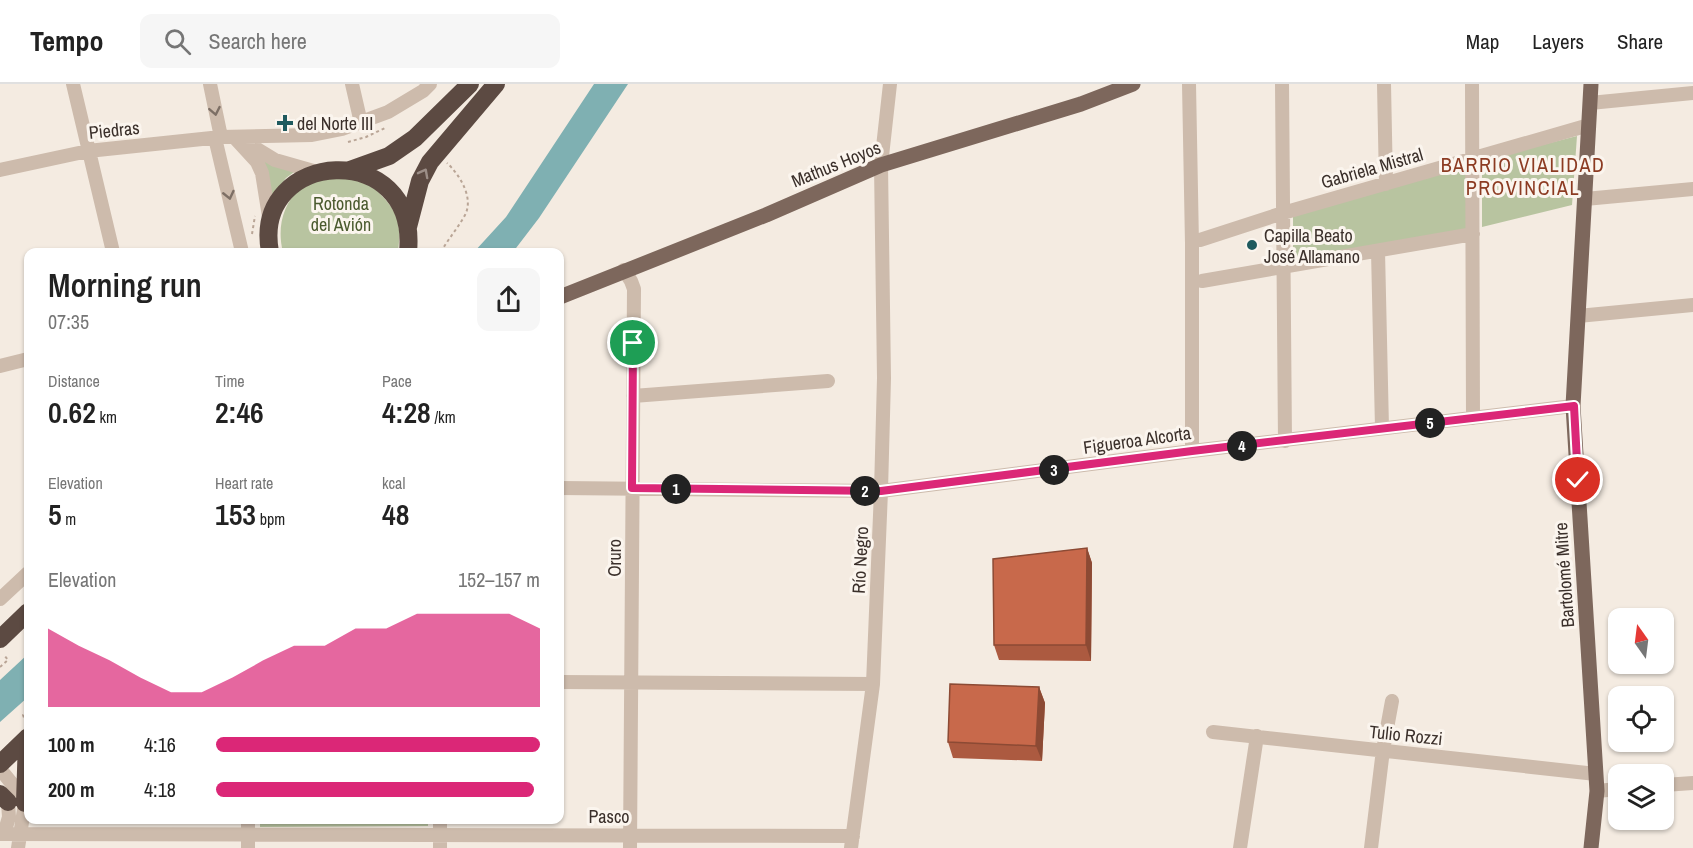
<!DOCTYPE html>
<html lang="en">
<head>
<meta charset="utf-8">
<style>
	body { margin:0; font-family:"Archivo Narrow",sans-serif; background:#f6f6f6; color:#222; height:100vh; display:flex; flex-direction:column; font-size:22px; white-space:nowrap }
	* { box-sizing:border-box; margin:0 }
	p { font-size:20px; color:#767676 }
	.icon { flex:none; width:33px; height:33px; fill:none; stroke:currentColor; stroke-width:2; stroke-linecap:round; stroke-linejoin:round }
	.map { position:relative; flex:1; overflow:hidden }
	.panel { position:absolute; left:24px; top:164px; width:540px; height:576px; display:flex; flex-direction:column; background:#fff; border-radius:12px; box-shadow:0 2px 4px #0004 }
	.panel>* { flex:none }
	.needle { width:39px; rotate:346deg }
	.controls { position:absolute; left:1608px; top:524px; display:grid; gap:12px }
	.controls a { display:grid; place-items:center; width:66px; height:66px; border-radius:12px; background:#fff; box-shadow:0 2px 4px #0004; font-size:30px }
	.pin { position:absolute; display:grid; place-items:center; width:51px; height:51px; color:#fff; margin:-26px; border:3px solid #fff; border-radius:50%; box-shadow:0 2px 6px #0007 }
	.km { position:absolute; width:30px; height:30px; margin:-15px; border-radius:50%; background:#222; color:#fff; font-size:16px; line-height:30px; text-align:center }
	.round { display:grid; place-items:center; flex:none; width:63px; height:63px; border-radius:12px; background:#f6f6f6 }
	.summary { display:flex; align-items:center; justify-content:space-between; height:102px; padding:0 24px }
	h1 { font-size:33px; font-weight:600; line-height:45px }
	.stats { display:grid; grid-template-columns:repeat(3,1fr); gap:9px; height:102px; padding:6px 24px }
	.stats div { display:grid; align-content:center }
	.stats b { font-size:30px; font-weight:600 }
	.stats small { font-size:16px; font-weight:400 }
	.stats p { font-size:16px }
	.chart { height:168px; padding:12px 24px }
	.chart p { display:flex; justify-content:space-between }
	.chart svg { width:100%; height:108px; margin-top:6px; fill:#db2777; opacity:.7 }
	ul { padding:0 24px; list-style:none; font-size:20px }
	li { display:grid; grid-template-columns:96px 72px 1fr; align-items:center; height:45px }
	li i { height:15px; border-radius:8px; background:#db2777 }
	header { display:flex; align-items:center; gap:36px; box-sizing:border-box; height:84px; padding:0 30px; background:#fff; border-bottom:2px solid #e0e0e0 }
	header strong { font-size:28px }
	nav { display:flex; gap:33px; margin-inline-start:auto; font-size:21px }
	.search { width:420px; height:54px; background:#f6f6f6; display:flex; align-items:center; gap:15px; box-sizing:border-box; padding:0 21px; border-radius:12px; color:#767676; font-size:22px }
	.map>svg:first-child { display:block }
</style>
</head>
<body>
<header>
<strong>Tempo</strong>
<div class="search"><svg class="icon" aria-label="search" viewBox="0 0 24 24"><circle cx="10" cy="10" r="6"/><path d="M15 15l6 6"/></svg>Search here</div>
<nav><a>Map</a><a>Layers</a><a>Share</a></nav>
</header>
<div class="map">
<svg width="1693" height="764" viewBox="0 0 1693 764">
	<rect width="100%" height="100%" fill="#f4ebe1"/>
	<path fill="#b8c4a0" d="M1577,52L1572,121L1482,143V76Z
		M264,77L297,86L286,94L270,114Z
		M1472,79L1471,145L1293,175V132Z
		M327,92L368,97C393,124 403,129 398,168H283C277,146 282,120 300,105C308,100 319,96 327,92Z
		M260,735H428V742L260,743Z"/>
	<path fill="#7fb0b2" d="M594,0H628L539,134L513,168H474L506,133Z
		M28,570V613L0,638V596Z"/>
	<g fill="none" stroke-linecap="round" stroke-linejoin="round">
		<path stroke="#b9a596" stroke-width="2" stroke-dasharray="3 3" stroke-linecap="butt" d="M348,58L366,53L385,44
			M252,150L255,132
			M441,168C448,155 458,144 465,131C474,114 460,91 447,79
			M0,583L8,576L4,571
			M26,639L23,631L28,624"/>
		<path stroke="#cdbbac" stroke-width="14" d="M73,0L113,168
			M210,0L221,53
			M352,0L361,39
			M1189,0L1192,160V367
			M1282,0L1285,357
			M1384,0L1386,100
			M1472,0L1473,334
			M1590,19L1693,9
			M234,53L257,78L262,89L270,139
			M215,54L242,168
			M247,59L275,76L317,88
			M0,86L88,67L221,53L312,51L342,45L388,28L423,7L430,0
			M1585,115L1693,105
			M1200,156L1283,129L1589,41
			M1378,167L1382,344
			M624,186L631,197L634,205L630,764
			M1202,197L1473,150
			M1578,232L1693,221
			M0,282L28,275
			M633,312L828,297
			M560,404L881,407L1192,367L1573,322
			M0,515L28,489
			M560,598L873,600
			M1213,648L1596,690
			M0,685L13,701L25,719L18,764
			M1664,701L1693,699
			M1597,707L1618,705
			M440,735V764
			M0,750L853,752
			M4,750L9,733L8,718
			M248,764V735
			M851,764L873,600L881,407L884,294L881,81L890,0
			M1240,764L1257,652
			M1371,764L1383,666L1392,617"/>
		<path stroke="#7d675c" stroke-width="15" d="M560,213L766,131L881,81L1081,20L1133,0
			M1591,764L1597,707L1573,322L1591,0"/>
		<path stroke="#5c4a42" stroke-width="18" d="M350,86L389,72L415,54L470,0
			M408,143L420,97L430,78L496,0
			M270,168C251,64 419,54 408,168
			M0,555L28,528
			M0,680L28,653
			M0,710L8,718
			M25,719L27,654"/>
	</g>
	<path fill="#ac5a40" d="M1087,464L1092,479L1091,577L999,576L994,561Z
		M1039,603L1045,619L1042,677L953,674L948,658Z"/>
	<path fill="#8c4a34" d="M1087,464L1092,479L1091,577L1086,561Z
		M1039,603L1045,619L1042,677L1036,662Z"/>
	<path fill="#c8694b" stroke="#8c4a34" stroke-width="1.5" d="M1087,464L1086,561H994L993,475Z
		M950,600L1039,603L1036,662L948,658Z"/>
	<defs><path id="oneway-chevron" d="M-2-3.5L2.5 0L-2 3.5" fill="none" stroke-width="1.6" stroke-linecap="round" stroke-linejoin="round" transform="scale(1.5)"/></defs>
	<g stroke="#7d6f65">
		<use href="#oneway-chevron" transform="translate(215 27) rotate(79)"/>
		<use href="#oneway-chevron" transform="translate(229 111) rotate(77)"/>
	</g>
	<use stroke="#9c8e87" href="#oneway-chevron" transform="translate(424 89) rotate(-62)"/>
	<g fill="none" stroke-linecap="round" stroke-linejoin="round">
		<g stroke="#fff" stroke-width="12">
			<path id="route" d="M633,259L632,404L881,407L1192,367L1574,322L1578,396"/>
		</g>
		<use href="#route" stroke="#db2777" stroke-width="8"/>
	</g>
	<g fill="#1f5a5e" stroke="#fbf5ee" stroke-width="2">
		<path d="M282 30h6v6h6v6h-6v6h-6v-6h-6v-6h6z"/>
		<circle cx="1252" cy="161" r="6"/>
	</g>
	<g text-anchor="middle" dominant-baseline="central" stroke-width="6" stroke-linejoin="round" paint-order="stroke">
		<g font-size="18" fill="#3b302b" stroke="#fbf5ee" text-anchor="start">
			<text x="297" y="39">del Norte III</text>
			<text x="1264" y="151">Capilla Beato<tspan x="1264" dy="21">José Allamano</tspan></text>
		</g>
		<g font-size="18" fill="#3b302b" stroke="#fbf5ee">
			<text transform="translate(114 46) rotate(-6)">Piedras</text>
			<text transform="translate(836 80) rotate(-22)">Mathus Hoyos</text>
			<text transform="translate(1372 84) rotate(-16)">Gabriela Mistral</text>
			<text transform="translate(1137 356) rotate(-8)">Figueroa Alcorta</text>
			<text transform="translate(614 474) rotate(-90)">Oruro</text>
			<text transform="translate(860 476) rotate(-87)">Río Negro</text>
			<text transform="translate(1564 491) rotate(-94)">Bartolomé Mitre</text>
			<text transform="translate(1406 651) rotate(6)">Tulio Rozzi</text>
			<text x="609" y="732">Pasco</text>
		</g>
		<g font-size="18" fill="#4a5a2e" stroke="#fbf5ee">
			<text x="341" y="119">Rotonda<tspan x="341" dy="21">del Avión</tspan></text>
		</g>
		<g font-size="20" letter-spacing="1.5" fill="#8c3b22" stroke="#fbf5ee">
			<text x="1523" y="80">BARRIO VIALIDAD<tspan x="1523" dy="23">PROVINCIAL</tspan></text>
		</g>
	</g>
</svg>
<div class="controls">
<a><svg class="needle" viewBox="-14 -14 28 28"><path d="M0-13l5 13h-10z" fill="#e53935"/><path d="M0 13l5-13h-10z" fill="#767676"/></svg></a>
<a><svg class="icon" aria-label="locate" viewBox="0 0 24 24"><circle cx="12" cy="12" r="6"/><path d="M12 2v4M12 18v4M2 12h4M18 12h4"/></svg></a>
<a><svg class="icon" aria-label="layers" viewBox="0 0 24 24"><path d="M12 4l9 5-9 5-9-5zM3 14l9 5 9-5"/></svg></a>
</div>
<div class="pin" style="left:633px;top:259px;background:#1e9e55"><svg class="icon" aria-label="arrive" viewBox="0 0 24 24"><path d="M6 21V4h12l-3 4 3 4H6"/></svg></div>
<div class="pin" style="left:1578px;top:396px;background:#d93025"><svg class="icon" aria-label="check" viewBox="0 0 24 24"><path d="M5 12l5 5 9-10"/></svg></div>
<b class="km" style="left:676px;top:405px">1</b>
<b class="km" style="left:865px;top:407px">2</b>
<b class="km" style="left:1054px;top:386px">3</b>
<b class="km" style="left:1242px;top:362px">4</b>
<b class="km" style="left:1430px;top:339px">5</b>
<section class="panel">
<div class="summary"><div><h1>Morning run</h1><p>07:35</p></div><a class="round"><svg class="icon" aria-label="share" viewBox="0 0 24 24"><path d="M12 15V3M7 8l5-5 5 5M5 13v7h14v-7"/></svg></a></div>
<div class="stats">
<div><p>Distance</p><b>0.62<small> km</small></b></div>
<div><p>Time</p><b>2:46</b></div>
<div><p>Pace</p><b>4:28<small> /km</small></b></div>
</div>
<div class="stats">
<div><p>Elevation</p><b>5<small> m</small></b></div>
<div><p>Heart rate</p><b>153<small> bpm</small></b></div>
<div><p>kcal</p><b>48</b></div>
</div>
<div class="chart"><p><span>Elevation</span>152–157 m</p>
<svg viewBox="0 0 160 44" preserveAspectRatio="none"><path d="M0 44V12L10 19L20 25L30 32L40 38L50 38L60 32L70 25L80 19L90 19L100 12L110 12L120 6L130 6L140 6L150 6L160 12V44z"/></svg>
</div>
<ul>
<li><b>100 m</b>4:16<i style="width:100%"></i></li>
<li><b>200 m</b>4:18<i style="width:98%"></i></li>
</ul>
</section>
</div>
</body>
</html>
